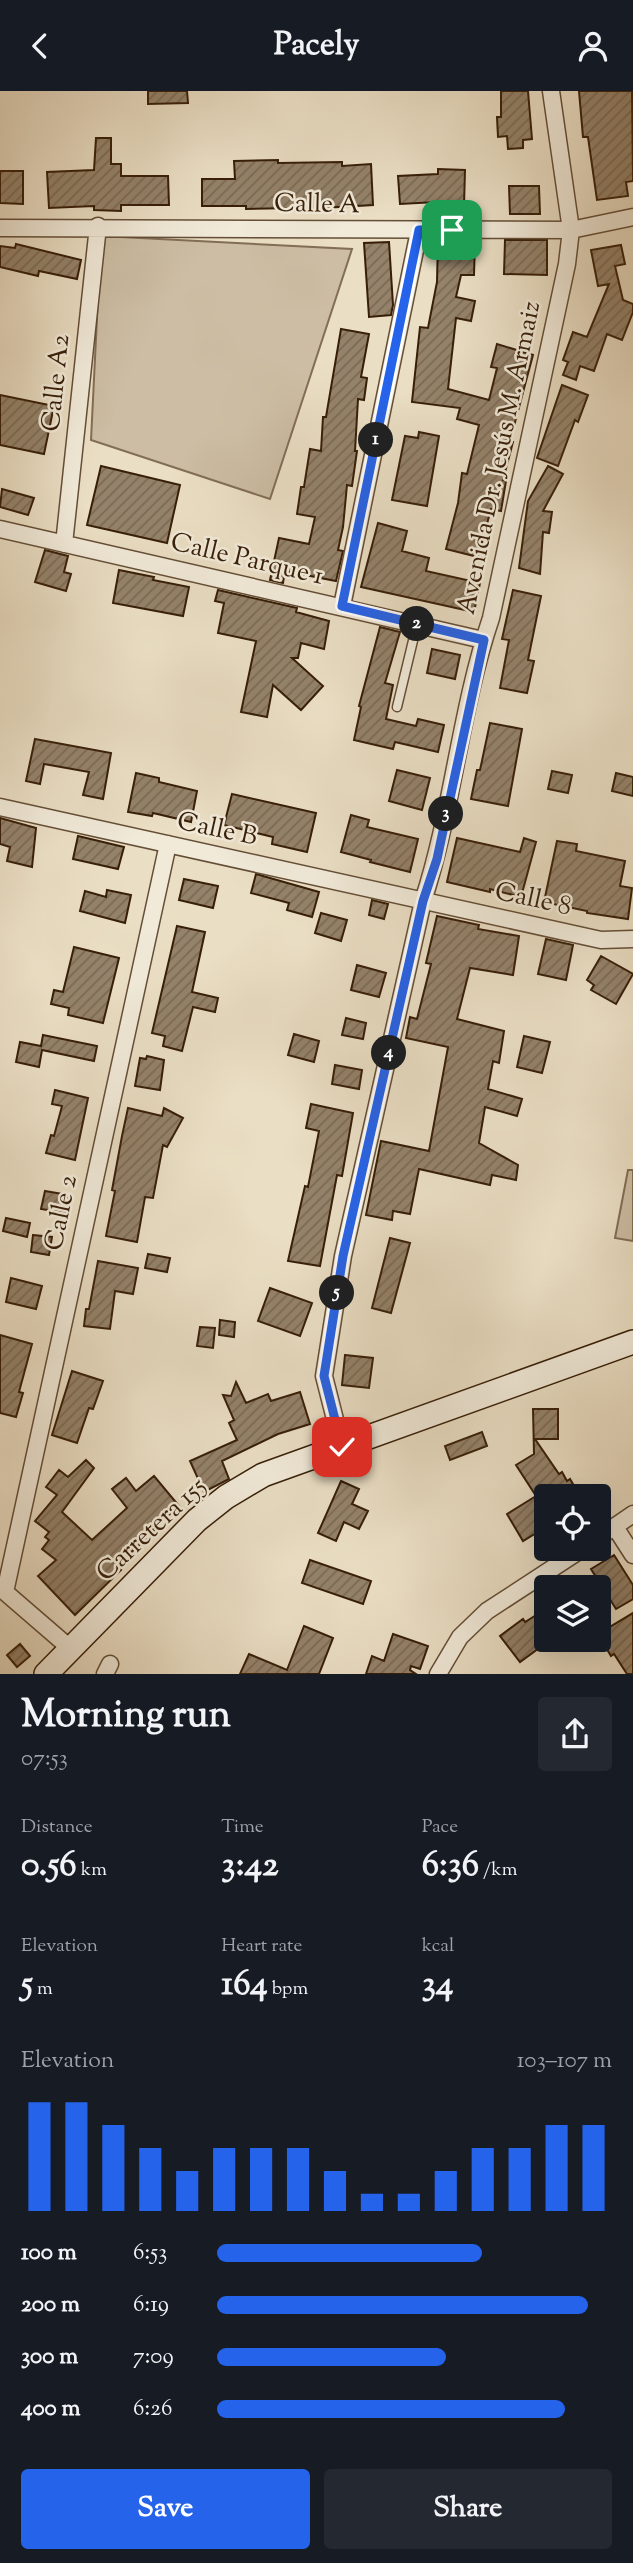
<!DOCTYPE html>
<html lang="en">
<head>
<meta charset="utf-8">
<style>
	body { margin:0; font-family:"Sorts Mill Goudy",serif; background:#242831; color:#f1f3f6; height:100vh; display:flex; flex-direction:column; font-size:26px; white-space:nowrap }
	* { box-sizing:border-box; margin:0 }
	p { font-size:23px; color:#9ea1a6 }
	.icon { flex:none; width:38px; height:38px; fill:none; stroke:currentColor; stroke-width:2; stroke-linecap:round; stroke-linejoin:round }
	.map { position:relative; height:1583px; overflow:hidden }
	.side { display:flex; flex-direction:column; background:#171b24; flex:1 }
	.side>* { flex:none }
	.fabs { position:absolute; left:534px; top:1393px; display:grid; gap:14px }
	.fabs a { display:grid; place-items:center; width:77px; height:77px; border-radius:7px; background:#171b24; box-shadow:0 7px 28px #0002; font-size:35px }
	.pin { position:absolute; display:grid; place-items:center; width:60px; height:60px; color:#fff; margin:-30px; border-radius:14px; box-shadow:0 4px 10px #0006 }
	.km { position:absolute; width:35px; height:35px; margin:-18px; border-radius:50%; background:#222; color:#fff; font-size:19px; line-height:35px; text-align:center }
	.round { display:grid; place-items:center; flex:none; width:74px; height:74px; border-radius:7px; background:#242831 }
	.headline { display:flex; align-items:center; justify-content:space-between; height:119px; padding:0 21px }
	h1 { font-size:38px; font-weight:700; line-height:52px }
	.metrics { display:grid; grid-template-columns:repeat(3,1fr); gap:10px; height:119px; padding:7px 21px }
	.metrics div { display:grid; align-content:center }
	.metrics b { font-size:35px; font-weight:700 }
	.metrics small { font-size:19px; font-weight:400 }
	.metrics p { font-size:19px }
	.chart { height:196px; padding:14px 21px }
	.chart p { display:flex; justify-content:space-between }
	.chart svg { width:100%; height:126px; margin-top:7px; stroke:#2563eb; stroke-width:6 }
	.cta { display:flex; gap:14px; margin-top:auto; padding:14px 21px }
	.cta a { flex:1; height:80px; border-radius:7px; background:#2563eb; color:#fff; font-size:28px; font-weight:700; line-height:80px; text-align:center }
	.cta a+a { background:#242831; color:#f1f3f6 }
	ul { padding:0 21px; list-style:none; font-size:23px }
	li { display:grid; grid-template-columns:112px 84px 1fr; align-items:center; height:52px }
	li i { height:18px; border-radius:9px; background:#2563eb }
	header { display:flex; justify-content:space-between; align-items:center; height:91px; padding:0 21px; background:#171b24; font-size:32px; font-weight:700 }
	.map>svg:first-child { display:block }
</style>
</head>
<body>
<header><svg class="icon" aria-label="back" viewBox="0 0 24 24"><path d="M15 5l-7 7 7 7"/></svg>Pacely<svg class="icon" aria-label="person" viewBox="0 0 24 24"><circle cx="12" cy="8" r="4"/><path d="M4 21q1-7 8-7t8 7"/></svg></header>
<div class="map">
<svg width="633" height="1583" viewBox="0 0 633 1583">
	<defs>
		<pattern id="building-hatch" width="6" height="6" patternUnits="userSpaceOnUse" patternTransform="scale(1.75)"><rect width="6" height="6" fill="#94826a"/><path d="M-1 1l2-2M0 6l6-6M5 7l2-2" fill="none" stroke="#7a6a55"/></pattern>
	</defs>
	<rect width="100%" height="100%" fill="#eadec4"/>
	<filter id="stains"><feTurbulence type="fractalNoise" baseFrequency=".00286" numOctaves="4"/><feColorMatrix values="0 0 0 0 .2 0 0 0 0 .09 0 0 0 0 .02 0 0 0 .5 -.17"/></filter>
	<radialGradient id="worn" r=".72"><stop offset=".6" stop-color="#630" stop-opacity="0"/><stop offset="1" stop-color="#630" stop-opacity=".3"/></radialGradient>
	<path fill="#ccbda4" stroke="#826e56" stroke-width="2" d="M101,145L352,158L270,408L91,349Z
		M628,1079H633V1150L615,1147Z"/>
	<path fill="url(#building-hatch)" stroke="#371e08" stroke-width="2" d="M148,0H187L188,12L148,13Z
		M501,0H528L532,48L523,49V57L508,58L507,45L498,46L497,26H501Z
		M579,0H632L633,90L626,91L628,105L597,109L588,46H583Z
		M96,47H111V73H121V85H168L169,114H121V120L94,119V115L49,117L47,81L94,79Z
		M278,69V72L342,71V75L371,73L373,114L322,117V120H295V117L246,118V115H202V88H235L234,70Z
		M438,78L465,79L464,115L437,114V111L400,113L398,85L438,83Z
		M0,80H23V113L0,112Z
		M509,95H539L540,123H510Z
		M438,149H475L474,184H461L456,206L475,210L471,230L456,227L448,298L489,309L497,277L491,276L497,253L533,264L510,350L513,351L503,389L506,390L501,420L491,418L478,466L446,458L458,412L462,382L467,383L479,334L457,328L460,317L412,311L420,236L428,237L437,191Z
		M505,149H547V184L504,183Z
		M389,151L393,214L391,224L369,226L364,152Z
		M16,153L81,169L77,188L39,180L38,185L0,176V155L15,157Z
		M621,154L625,173L615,175L623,209L633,213V221L622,249L607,243L594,280L580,275L576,289L563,284L568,271L563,269L573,241L587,246L609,193L598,195L591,159Z
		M341,238L369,243L361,286L367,287L364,309L358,308L355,360H357L352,395L347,394L343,436L338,459L343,460L336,490L285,480L283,492L270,489L279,447L309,453L315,426L297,423L301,396H304L310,358L321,360L323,326H326Z
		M562,294L588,304L578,331L575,329L558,375L537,367Z
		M0,304L54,315L44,363L0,354Z
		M419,341L439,345L427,415L392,409L405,345L418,347Z
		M101,375L180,394L167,452L87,434Z
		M548,375L563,383L543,420L552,421L549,442L543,441L540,483L519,477L528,410Z
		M2,398L34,407L28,424L0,416Z
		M378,432L407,440L402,460L429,467L426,480L480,492L474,521L361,496Z
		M45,459L68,465L64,481L71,483L66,500L35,491Z
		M119,479L154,486L153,489L189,496L183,525L113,512Z
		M218,499L297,517L296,521L329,530L324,558L301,552L298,567H292L323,595L301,619L273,594L267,626L241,621L256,550L218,542L224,512L215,510Z
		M513,499L541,505L528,569L534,570L527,602L500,597L509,549L502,548Z
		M380,536L400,541L385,592L393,594L386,628L416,635L418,628L444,634L438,661L395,651L393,658L354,649L361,616L359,615Z
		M432,558L460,564L455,588L427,582Z
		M490,632L522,638L508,715L471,708L477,679H480Z
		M35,648L111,662L103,708L83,704L89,681L44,673L40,693L26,690Z
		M397,679L430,687L422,719L389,710Z
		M552,680L572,684L568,702L548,698Z
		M136,682L159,687V691L197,700L191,731L153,722L152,725L128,721Z
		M616,682L633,686V705L612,700Z
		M232,703L316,722L307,761L272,753L273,746L224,734Z
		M351,724L369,729L367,736L418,748L410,781L370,771L371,769L341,761Z
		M0,727L36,737L32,776L7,770L10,756L0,753Z
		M78,745L124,756L118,778L73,768Z
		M457,747L520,761L524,747L536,751L521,806L490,798V801L447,791Z
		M557,750L577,753L576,760L625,770L620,795L632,797L628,828L587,822V820L544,811Z
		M256,783L319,801L312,826L287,819L289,812L251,802Z
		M184,788L218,795L213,817L179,809Z
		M107,799L131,804L125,832L80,820L85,800L106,806Z
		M372,809L388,813L384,828L369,824Z
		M321,822L347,829L341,850L315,842Z
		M437,825L479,834L478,838L519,845L513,884L470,877L457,928L504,940L499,972L493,970L488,998L522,1008L517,1025L485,1016L479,1052L518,1074L516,1089L492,1084L490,1094L419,1078L410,1123L393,1120L392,1129L366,1124L381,1050L429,1060L448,956L406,947L410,926L417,928L431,873L426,872Z
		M177,835L205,841L192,901L218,907L215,921L193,916L182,960L163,955L165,945L152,942Z
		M546,848L573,854L566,889L538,883Z
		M74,856L119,867L103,932L68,924L69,917L51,913L54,899L63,901Z
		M601,865L633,883L616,913L591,899L594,894L587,889Z
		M357,874L386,882L379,906L351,899Z
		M346,927L366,932L363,948L342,944Z
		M294,943L319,950L314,971L288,964Z
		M43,944L97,955L94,970L42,959L39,976L16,971L20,951L41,955Z
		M524,945L550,951L542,982L517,976Z
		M147,965L164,969L160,999L135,995L140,967L146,968Z
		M335,974L362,979L359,998L332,993Z
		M55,999L88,1007L75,1069L46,1062L51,1044L54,1045L62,1015L52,1013Z
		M311,1013L353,1022L342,1085L337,1084L320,1175L288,1170L305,1095L308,1096L319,1040L306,1037Z
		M128,1017L162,1025L164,1017L183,1027L167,1056L163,1054L153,1107L145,1106L137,1151L106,1145L115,1100L112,1099L122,1045Z
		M45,1100L69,1104L66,1122L41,1118Z
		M6,1127L30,1132L27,1146L3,1140Z
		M33,1144L52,1146L49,1164L31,1161Z
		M390,1147L410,1152L391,1222L372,1217Z
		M148,1163L170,1167L167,1181L145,1177Z
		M98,1170L138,1177L133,1203L115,1200L110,1238L84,1235L86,1218H89Z
		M11,1187L42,1195L36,1218L6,1211Z
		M270,1197L312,1212L300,1245L258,1230Z
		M220,1229L235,1231L234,1246L219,1244Z
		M200,1236L215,1237L213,1257L197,1255Z
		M0,1244L32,1253L19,1301L23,1302L16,1326L0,1322Z
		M345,1264L373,1267L369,1297L342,1294Z
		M72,1280L103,1290L93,1318L89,1317L77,1352L52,1344Z
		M236,1291L246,1312L268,1303L271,1310L300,1301L310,1333L278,1343L222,1370L229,1388L204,1401L190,1370L237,1349L229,1332L234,1329L223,1304L231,1305Z
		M533,1318H558V1348H535L559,1383L562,1381L567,1390L570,1388L580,1405H546V1436L523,1450L507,1423L536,1405L516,1374L534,1363Z
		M482,1341L487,1355L450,1369L445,1355Z
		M86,1369L94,1377L62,1421L92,1449L127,1417L112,1398L126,1387L136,1400L154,1385L179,1415L153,1438L155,1440L117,1474L121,1479L75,1524L38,1485L56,1469L42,1458L49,1449L45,1446L49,1441L35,1430L57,1404L46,1396L59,1379L68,1386Z
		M341,1390L359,1398L352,1413L368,1420L359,1438L344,1431L336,1450L318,1442Z
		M614,1464L633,1494V1508L616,1518L591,1478Z
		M310,1469L371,1490L363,1513L302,1492Z
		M546,1518V1552L520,1571L500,1545L523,1528L525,1531Z
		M633,1522V1583H627L614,1563L611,1565L598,1543Z
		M304,1535L333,1547L319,1583H240L249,1563L287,1579Z
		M393,1543L428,1555L420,1578L411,1575L410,1579L416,1583H366L372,1565L384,1570Z
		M20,1553L30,1565L17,1576L7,1564Z"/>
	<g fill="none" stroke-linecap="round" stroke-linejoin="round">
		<g stroke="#644e37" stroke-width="11">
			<path id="lane" d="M397,616L417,533"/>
		</g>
		<g stroke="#644e37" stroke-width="19">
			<path id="street" d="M0,137L571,139L633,126
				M0,438L483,549
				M64,453L98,135
				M342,515L419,140
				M0,716L601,849L633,848
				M342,1356L324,1285L343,1165L423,810C453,718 460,619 491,527L567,173L571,139L551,0
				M615,1436L633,1464
				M598,1447L633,1423
				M5,1501L168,753
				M5,1501L71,1558
				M105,1583L110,1573
				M438,1583L460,1546L487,1520L582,1458"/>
		</g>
		<g stroke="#371e08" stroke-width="26">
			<path id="secondary" d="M46,1583L197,1429L226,1406L263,1384L633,1251"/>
		</g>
		<use href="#lane" stroke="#f1ead9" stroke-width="8"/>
		<use href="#street" stroke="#f1ead9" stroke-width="16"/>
		<use href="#secondary" stroke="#f1ead9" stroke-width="23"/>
	</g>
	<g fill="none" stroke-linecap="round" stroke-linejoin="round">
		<g stroke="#fff" stroke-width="14">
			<path id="route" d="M342,1356L324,1285L343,1165L423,810L437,768L484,549L342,515L419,139H452"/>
		</g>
		<use href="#route" stroke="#2563eb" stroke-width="9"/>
	</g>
	<g text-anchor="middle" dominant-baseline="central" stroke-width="5" stroke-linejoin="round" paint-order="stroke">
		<g font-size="26" fill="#371e08" stroke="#f1ead9">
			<text transform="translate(317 114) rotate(1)">Calle A</text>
			<text transform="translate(57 292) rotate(-84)">Calle A2</text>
			<text transform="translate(500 367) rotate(-78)">Avenida Dr. Jesús M. Armaiz</text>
			<text transform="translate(247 469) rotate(13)">Calle Parque 1</text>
			<text transform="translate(217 739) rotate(12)">Calle B</text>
			<text transform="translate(533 809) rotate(12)">Calle 8</text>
			<text transform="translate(62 1122) rotate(-78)">Calle 2</text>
			<text transform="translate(152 1439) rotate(-43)">Carretera 155</text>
		</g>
	</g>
	<rect width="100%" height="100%" filter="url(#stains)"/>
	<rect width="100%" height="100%" fill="url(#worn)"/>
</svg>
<div class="fabs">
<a><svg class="icon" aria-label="locate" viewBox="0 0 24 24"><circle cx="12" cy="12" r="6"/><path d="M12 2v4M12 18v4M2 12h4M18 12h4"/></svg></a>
<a><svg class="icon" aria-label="layers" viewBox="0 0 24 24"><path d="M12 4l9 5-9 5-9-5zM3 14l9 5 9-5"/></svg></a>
</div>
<div class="pin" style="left:452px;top:139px;background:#1e9e55"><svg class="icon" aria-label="arrive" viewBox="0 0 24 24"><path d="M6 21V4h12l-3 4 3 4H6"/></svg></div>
<div class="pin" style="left:342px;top:1356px;background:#d93025"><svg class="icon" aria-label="check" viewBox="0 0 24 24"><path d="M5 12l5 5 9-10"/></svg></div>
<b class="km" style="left:376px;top:349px">1</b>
<b class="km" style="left:417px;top:533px">2</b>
<b class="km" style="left:446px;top:723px">3</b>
<b class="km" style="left:389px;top:962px">4</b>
<b class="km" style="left:337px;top:1202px">5</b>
</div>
<section class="side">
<div class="headline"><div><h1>Morning run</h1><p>07:53</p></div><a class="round"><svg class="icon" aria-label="share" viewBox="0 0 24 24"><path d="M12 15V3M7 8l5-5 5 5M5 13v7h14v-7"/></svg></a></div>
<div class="metrics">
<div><p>Distance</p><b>0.56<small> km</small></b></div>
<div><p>Time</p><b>3:42</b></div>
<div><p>Pace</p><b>6:36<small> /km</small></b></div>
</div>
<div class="metrics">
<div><p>Elevation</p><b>5<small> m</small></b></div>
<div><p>Heart rate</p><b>164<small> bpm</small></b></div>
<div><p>kcal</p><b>34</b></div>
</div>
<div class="chart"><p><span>Elevation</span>103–107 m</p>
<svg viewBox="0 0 160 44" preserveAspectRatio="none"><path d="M5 44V6M15 44V6M25 44V14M35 44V22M45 44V30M55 44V22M65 44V22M75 44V22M85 44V30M95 44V38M105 44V38M115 44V30M125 44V22M135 44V22M145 44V14M155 44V14"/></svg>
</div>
<ul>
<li><b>100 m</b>6:53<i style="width:67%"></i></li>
<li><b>200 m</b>6:19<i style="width:94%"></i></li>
<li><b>300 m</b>7:09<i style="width:58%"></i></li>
<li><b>400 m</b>6:26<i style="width:88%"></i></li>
</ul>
<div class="cta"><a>Save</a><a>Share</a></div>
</section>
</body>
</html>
